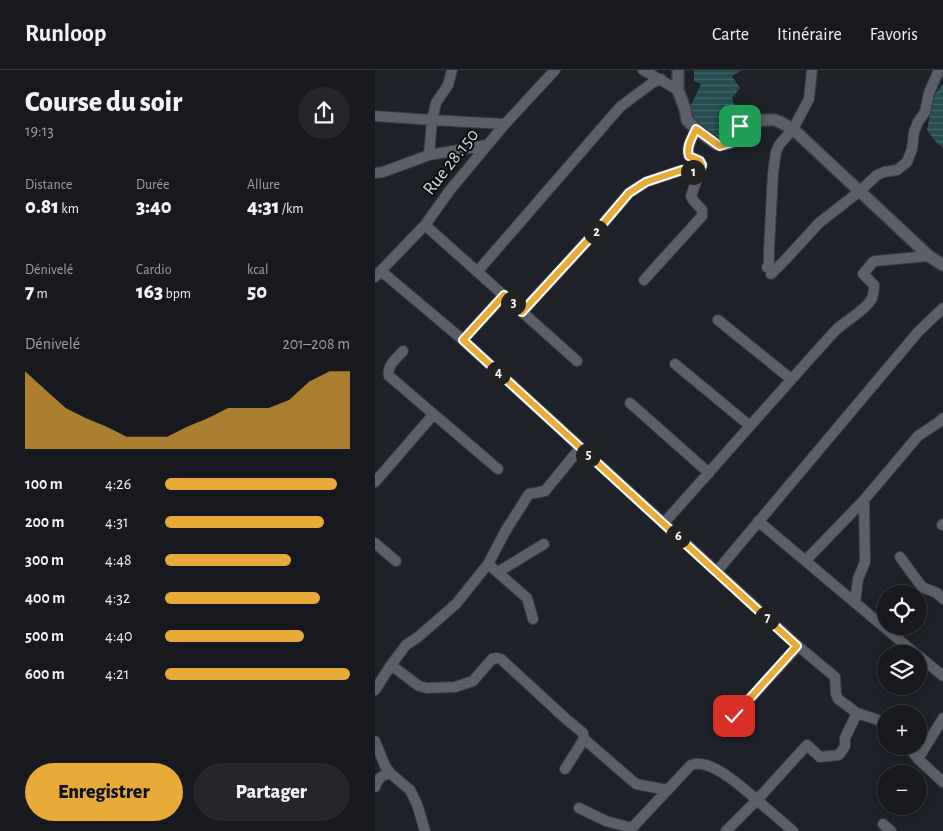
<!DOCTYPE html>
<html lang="fr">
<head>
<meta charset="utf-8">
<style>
	body { margin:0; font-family:"Alegreya Sans",sans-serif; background:#24262c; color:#f1f3f6; height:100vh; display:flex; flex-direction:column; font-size:19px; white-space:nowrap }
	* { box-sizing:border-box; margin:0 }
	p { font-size:16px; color:#9ea0a4 }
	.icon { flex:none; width:28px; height:28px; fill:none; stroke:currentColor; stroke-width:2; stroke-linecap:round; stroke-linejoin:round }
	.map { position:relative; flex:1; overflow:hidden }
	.drawer { display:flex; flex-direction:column; background:#17191f; width:375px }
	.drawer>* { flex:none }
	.buttons { position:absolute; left:502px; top:515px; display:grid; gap:10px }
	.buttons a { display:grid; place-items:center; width:50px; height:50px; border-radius:50%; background:#17191f; box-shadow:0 2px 12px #0003,0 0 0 1px #36383d; font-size:25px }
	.pin { position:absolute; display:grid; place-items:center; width:42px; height:42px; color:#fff; margin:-21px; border-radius:10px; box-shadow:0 2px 8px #0006 }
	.km { position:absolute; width:25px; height:25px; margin:-12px; border-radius:50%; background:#222; color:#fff; font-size:14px; line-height:25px; text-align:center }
	.round { display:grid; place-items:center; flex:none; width:52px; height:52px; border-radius:26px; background:#24262c }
	.headline { display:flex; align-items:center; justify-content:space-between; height:85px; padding:0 25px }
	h1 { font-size:28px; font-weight:800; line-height:38px }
	.stats { display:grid; grid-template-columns:repeat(3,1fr); gap:8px; height:85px; padding:5px 25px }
	.stats div { display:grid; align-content:center }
	.stats b { font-size:21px; font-weight:800 }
	.stats small { font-size:14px; font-weight:400 }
	.stats p { font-size:14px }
	.chart { height:140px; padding:10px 25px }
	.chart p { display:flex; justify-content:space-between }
	.chart svg { width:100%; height:90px; margin-top:5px; fill:#e9ab38; opacity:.7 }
	.action { display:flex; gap:10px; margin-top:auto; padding:10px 25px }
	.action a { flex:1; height:58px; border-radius:30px; background:#e9ab38; color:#111; font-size:20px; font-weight:800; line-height:58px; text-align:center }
	.action a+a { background:#24262c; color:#f1f3f6 }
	ul { padding:0 25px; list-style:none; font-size:16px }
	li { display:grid; grid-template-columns:80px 60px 1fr; align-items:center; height:38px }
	li i { height:12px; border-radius:6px; background:#e9ab38 }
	header { display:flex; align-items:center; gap:30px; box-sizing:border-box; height:70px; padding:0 25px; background:#17191f; border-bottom:1px solid #36383d }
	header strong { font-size:24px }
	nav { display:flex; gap:28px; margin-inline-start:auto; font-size:18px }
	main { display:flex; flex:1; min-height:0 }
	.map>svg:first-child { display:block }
</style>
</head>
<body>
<header>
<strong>Runloop</strong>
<nav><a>Carte</a><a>Itinéraire</a><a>Favoris</a></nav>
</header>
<main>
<section class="drawer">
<div class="headline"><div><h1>Course du soir</h1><p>19:13</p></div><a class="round"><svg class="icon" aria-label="share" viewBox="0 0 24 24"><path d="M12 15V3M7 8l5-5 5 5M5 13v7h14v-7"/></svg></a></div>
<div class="stats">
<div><p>Distance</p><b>0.81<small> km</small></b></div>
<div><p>Durée</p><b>3:40</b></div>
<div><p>Allure</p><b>4:31<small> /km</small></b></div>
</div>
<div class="stats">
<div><p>Dénivelé</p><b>7<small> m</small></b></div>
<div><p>Cardio</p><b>163<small> bpm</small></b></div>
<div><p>kcal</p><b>50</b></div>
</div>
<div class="chart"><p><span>Dénivelé</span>201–208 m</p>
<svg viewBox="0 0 160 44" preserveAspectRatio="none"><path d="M0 44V6L10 15L20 24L30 29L40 33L50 38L60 38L70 38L80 33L90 29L100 24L110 24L120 24L130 20L140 11L150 6L160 6V44z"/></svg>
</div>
<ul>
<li><b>100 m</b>4:26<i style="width:93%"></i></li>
<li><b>200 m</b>4:31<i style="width:86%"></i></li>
<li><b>300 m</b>4:48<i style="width:68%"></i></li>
<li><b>400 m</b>4:32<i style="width:84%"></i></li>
<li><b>500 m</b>4:40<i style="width:75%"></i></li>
<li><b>600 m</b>4:21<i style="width:100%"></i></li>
</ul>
<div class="action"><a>Enregistrer</a><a>Partager</a></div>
</section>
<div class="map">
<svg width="568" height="761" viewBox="0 0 568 761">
	<defs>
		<pattern id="water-rules" width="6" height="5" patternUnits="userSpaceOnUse" patternTransform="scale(1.25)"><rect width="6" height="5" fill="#254d51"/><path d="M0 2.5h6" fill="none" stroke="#446669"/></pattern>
	</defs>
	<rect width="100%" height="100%" fill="#1f2129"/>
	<path fill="url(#water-rules)" d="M319,0H367L357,6L365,18L357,28L362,43L367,42L369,48L357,58L356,66L341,71L312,43L326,14L319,11Z
		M568,13V78L560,71L552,60L559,26Z"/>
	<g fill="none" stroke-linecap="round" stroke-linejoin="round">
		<g stroke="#393b42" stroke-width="12">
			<path id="minor" d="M77,0L73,15L61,33L57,50L54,85L112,75
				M268,0L303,20
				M0,46L57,50L130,54
				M0,103L8,102L54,85
				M50,155L202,291
				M392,197L394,194V180L398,103L401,82L404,75L418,59L434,29L437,0
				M6,201L88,270L423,576L460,607L461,624L463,629L482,643L503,650L511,656
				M102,202L245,37L277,13L286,9
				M396,204L410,190L444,153L485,121L502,105L509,102L522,100L532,92L537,79L539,62L543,52L550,42L554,23L564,0
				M0,207L50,155L75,120L130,54L180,0
				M269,210L327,146V140L318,130L316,126L327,95L325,91L314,86C311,77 317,68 321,59
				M147,242L226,156L254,123L271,112L307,100H314L324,105
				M343,250L416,309
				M88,270L129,225
				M28,281C22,288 11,296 14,306L123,399
				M300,294L375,356
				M255,333L334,403
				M0,412L58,345
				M383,451L541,584
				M289,453C346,389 402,325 459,262C469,251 489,242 496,230C499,225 499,220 499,215L488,204L498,192L500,191L554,186
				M567,455L568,454
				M0,473L21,491
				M525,487L547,517L562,523L568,529
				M431,490L489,430L543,366L564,352L568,348
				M113,494L152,528L158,549
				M342,501L543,262L568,238
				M123,502L169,474
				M480,532L483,509L490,492L489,430
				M544,586L568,606
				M16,595L44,616L52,618L80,617L98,611L117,589L122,588L126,589L191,649L208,663L209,669L190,699
				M0,620L16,595L31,575L43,567L81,534L113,494L131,460L154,424L170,421L205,378
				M359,646L423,576
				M209,669L261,714L292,720
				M0,671L10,696L15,703L35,720L42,734L50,761
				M533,676L543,689L568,712
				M543,689L568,648
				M0,717C3,708 6,706 15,703
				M204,738L231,751L257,758L316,695C335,687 368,718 382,730L351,761
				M508,754L516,761
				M418,761L382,730L432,675L445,687L464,685L470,676V668L482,643"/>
		</g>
		<g stroke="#393b42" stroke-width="14">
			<path id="tertiary" d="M303,0V20L310,39L312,50L321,59L341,74L345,75L358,72C361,67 361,61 364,57C368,52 393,49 400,50C406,52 412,56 418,59L554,186L568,195"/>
		</g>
		<use href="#minor" stroke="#5c5f69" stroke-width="10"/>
		<use href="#tertiary" stroke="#5c5f69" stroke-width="11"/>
	</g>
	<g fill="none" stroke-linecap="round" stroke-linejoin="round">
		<g stroke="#fff" stroke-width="10">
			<path id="route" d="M359,646L422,576L88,270L129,225L147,242L226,156L254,123L271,112L307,100H314L324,105L327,95L325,91L314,86C311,77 317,68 321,59L343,75L345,76L358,72L365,56"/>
		</g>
		<use href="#route" stroke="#e9ab38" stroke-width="6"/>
	</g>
	<g text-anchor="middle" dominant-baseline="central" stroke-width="4" stroke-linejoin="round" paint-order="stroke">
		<g font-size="19" fill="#d3d4da" stroke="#0a0b0f">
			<text transform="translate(76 92) rotate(-52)">Rue 28.150</text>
		</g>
	</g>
</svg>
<div class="buttons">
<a><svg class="icon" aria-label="locate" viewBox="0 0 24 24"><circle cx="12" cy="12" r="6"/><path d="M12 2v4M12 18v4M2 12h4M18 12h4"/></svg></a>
<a><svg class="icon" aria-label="layers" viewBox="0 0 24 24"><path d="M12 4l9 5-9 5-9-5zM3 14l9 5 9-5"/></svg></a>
<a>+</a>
<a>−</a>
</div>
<div class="pin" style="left:365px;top:56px;background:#1e9e55"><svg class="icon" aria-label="arrive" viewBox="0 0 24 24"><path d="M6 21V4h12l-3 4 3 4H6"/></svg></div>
<div class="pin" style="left:359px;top:646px;background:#d93025"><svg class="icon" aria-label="check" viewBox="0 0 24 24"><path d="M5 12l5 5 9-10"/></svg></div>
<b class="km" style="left:318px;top:102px">1</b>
<b class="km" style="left:221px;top:162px">2</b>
<b class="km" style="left:138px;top:233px">3</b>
<b class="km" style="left:123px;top:303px">4</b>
<b class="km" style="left:213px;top:385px">5</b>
<b class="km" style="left:303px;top:466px">6</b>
<b class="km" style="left:392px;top:548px">7</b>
</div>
</main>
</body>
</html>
